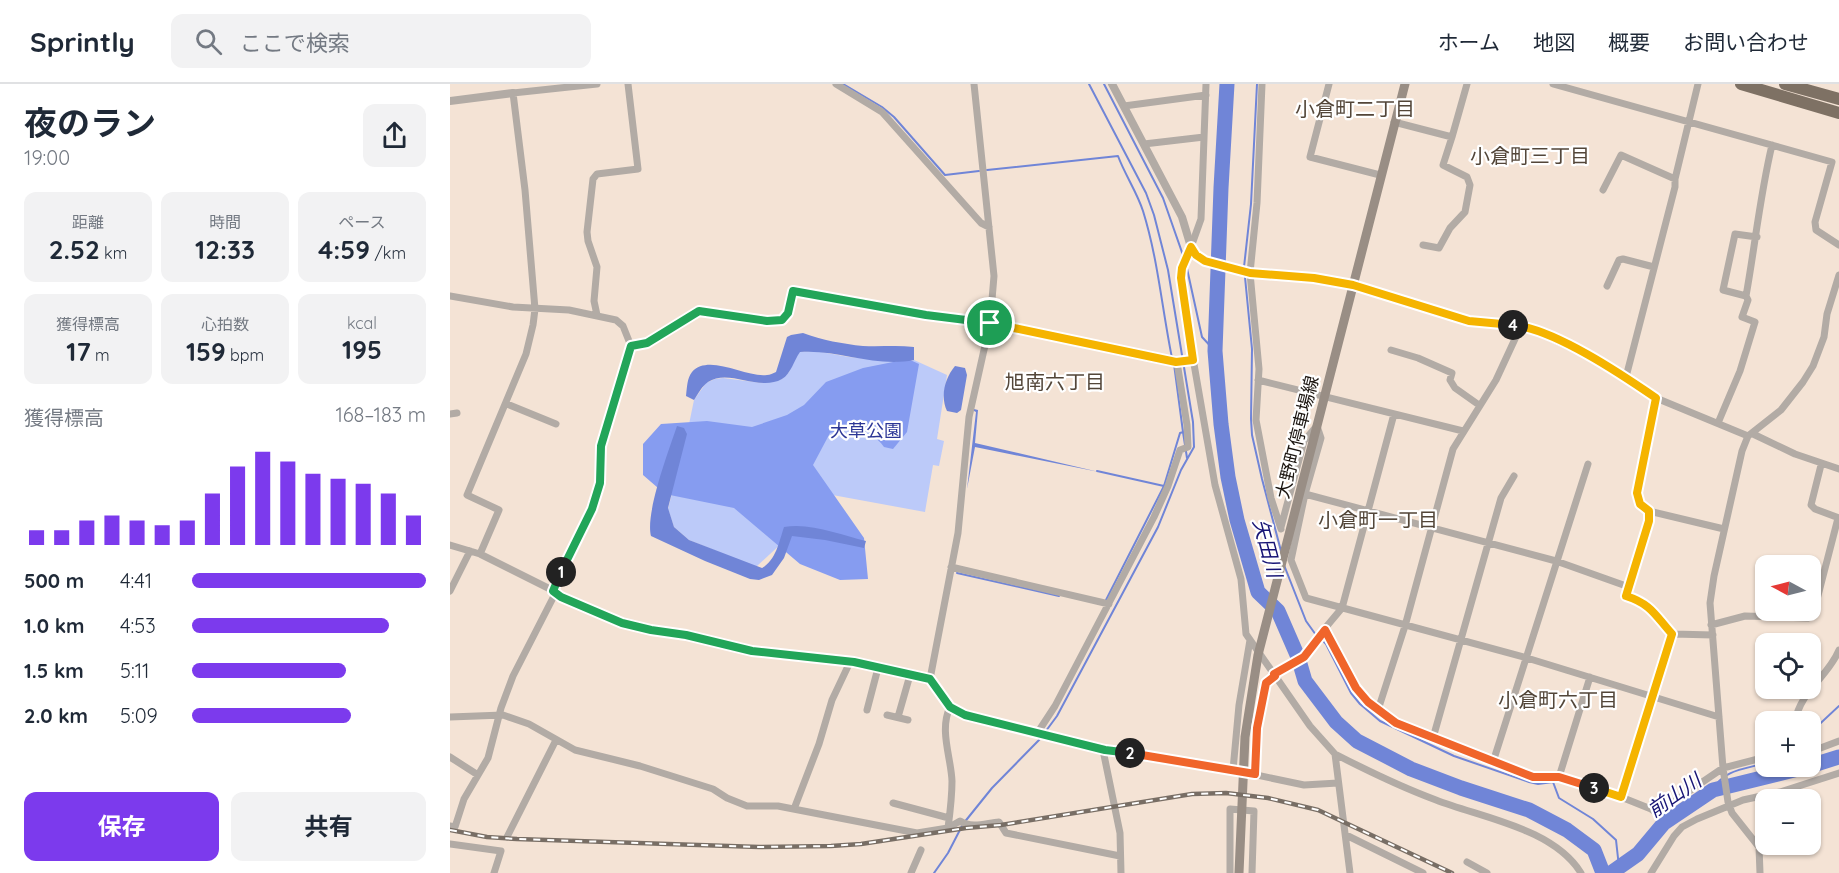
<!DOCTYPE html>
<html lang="ja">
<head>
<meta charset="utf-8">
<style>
	body { margin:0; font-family:Quicksand,"Noto Sans JP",sans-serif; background:#f2f2f3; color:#1f2937; height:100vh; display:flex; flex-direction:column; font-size:22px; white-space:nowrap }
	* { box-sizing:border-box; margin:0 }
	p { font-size:20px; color:#747a83 }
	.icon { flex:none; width:33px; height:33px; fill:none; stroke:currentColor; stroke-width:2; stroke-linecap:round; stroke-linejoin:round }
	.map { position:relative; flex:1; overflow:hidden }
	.details { display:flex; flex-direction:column; background:#fff; width:450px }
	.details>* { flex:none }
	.needle { width:39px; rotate:277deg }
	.buttons { position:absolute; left:1305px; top:471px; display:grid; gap:12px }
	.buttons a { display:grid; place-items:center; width:66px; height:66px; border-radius:12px; background:#fff; box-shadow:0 2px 4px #0004; font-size:30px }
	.pin { position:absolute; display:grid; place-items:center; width:51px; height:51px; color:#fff; margin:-26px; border:3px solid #fff; border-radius:50%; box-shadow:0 2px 6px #0007 }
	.km { position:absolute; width:30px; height:30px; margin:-15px; border-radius:50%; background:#222; color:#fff; font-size:16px; line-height:30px; text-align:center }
	.round { display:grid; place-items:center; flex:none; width:63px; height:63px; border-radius:12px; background:#f2f2f3 }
	.headline { display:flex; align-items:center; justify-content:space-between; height:102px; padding:0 24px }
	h1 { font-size:33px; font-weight:700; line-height:45px }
	.metrics { display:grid; grid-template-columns:repeat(3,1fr); gap:9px; height:102px; padding:6px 24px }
	.metrics div { display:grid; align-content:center; border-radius:12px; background:#f2f2f3; text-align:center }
	.metrics b { font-size:26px; font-weight:700 }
	.metrics small { font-size:16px; font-weight:400 }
	.metrics p { font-size:16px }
	.chart { height:168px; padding:12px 24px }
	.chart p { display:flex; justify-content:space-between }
	.chart svg { width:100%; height:108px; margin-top:6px; stroke:#7c3aed; stroke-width:6 }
	.action { display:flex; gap:12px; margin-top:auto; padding:12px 24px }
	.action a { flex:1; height:69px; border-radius:12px; background:#7c3aed; color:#fff; font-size:24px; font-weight:700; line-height:69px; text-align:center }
	.action a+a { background:#f2f2f3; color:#1f2937 }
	ul { padding:0 24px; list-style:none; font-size:20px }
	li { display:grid; grid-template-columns:96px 72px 1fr; align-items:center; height:45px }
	li i { height:15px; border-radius:8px; background:#7c3aed }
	header { display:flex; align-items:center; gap:36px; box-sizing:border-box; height:84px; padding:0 30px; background:#fff; border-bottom:2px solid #e0e1e3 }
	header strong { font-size:28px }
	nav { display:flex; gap:33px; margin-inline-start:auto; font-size:21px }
	.search { width:420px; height:54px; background:#f2f2f3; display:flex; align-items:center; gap:15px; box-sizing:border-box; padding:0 21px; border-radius:12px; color:#747a83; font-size:22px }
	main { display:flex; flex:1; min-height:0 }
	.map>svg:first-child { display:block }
</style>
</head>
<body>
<header>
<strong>Sprintly</strong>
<div class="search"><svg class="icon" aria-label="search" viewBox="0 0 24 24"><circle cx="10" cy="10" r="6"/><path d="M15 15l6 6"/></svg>ここで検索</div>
<nav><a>ホーム</a><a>地図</a><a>概要</a><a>お問い合わせ</a></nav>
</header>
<main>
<section class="details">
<div class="headline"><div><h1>夜のラン</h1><p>19:00</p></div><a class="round"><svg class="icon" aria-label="share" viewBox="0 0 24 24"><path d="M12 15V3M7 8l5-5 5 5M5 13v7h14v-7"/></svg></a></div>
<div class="metrics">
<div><p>距離</p><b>2.52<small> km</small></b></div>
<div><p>時間</p><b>12:33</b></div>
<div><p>ペース</p><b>4:59<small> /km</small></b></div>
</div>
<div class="metrics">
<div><p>獲得標高</p><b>17<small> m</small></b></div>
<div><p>心拍数</p><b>159<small> bpm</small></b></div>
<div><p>kcal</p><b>195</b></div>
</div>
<div class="chart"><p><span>獲得標高</span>168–183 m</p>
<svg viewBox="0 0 160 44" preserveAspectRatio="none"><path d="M5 44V38M15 44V38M25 44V34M35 44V32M45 44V34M55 44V36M65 44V34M75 44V23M85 44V12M95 44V6M105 44V10M115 44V15M125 44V17M135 44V19M145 44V23M155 44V32"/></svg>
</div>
<ul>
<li><b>500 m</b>4:41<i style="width:100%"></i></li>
<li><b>1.0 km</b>4:53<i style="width:84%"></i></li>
<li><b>1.5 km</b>5:11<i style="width:66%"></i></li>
<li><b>2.0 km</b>5:09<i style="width:68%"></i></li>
</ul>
<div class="action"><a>保存</a><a>共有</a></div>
</section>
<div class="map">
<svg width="1389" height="789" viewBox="0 0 1389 789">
	<rect width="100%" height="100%" fill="#f4e3d5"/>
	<path fill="#bccaf9" d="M366,267L399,273L453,278L464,276L497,291L487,355L494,357L489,382L483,381L475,428L377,410L348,444L306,483L239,456L224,443L218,425L237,350L244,316L256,299L265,295L273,294L312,299L332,295L339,288L342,280L349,268Z"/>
	<path fill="#869cf0" d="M458,275L469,280L457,348L443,365L434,363C426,351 409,342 394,344C390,345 384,348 380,349L363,381L414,454L418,495L390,496L350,480L284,424L215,410L193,391V360L211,340L257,337L302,343L337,331L354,321L376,298L413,284Z"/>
	<path fill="#7085d7" d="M353,249C372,256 393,260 413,262C430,263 447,261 464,263V276C426,284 388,265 350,268C344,276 341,290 332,295C309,308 279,284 258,298C252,302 248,310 244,316L236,312C237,304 237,294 242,288C259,269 296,294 317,291C320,291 323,289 326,288L337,253L341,251Z
		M505,282L515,284L517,291L511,326L507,329L497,327C490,312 495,294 505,282Z
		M524,325L528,326L525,359L649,388L525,363L517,405L526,328L524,327Z
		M227,342L234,344L237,350L218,424L224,443L239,456L312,484C326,476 329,458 334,443C360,438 391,451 416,457L414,464L375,456L342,452L334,474L322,491L309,496L300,495L255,477L201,452C195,429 219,366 227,342Z"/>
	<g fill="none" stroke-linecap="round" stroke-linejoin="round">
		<path stroke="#7085d7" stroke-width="2" d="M393,0L432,23L444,33L495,91L529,87
			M654,0L713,114L734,174
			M807,0L801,120L794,183L802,265L801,335L802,351L812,395L831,467
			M537,86L668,72C675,91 687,108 693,127C708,175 712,225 722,274
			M736,180L752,253L765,267
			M724,280L733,348
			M647,387L714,402
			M834,481L856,537L866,551
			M507,489L609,512
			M656,516L714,402L730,349L733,348L737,374
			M871,555L876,560L901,609L910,620L930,637L1004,672L1079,698L1088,700L1103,698L1109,714L1143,735L1166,756L1169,783
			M1360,649L1389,622
			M1263,706C1272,686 1295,685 1316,679
			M484,789L498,769L513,740L542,704L590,655L607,632L708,443L731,386L744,363L743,338L718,186L704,131L696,109L639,0"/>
		<path stroke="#7085d7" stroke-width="15" d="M777,0L771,104L765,267L771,340L778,393L787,436L808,508L828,527L848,573L855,597L886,638L907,657L961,685L1011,704L1079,726L1117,746L1144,766L1153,789
			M1360,682L1389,673
			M1161,789L1188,770L1214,739L1263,706L1360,682"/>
		<path stroke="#b2aba5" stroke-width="7" d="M386,0L432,28L531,139L539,143
			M812,0L807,119L800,189L809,285L806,336L821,414L831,445
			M879,0L860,73L930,91
			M1103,0L1382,78L1365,138L1366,146L1389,161
			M674,22L756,11
			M944,38L1002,53L1017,0
			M694,60L754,53
			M1153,106L1171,71L1225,95
			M973,161L989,164L1000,144L1015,128L1020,101L1017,93L993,81L1002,53
			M741,163L751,135L756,0
			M1157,202L1169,176L1173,175L1204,183
			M0,212L63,223L119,226L166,236L173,242L181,262
			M1296,212L1273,206L1285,150L1307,153
			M147,231L144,217L147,183L138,157L137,148L143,95L147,90L188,85L178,0
			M941,266L968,274L1002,289L1000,296L1005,304L1029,321
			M1176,293L1225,103V95L1248,0
			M808,296L1013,347
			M57,320L106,340
			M0,330L7,329
			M1268,339L1290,287L1305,238L1292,233L1298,216L1296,212C1305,162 1310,111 1322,61
			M867,342L871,354L855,410L841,476L856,514L1077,574L1269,633
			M1303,350L1345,370L1389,385
			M1371,381L1361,421L1365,425L1389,434
			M855,410L1106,477L1179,503
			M1199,427L1274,445
			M831,443L854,357L865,344
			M0,461L30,470L106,508L111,513L173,539L201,546L236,551L301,567L404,578L480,595L500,623L507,627L655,666L769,683L854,701L888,699
			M30,470L49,426L17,411L76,270L83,241L85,225L75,106L63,9L147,0
			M501,483L659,520
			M0,507L20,467
			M103,507L142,425L150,399L151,362L181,262L197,259L249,227L317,237L332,236L338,229L343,207L476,231L540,239L728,278L743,276
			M1261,541L1295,532L1358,534L1363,531L1388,434
			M875,546L906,604L918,618L946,639L1083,692L1109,693L1171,713L1201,725L1207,729L1273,684L1316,673
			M1223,550L1263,551
			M824,590L854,574L860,568L871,549L892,524L944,330
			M480,595L508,449L519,333L540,239L544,192L524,0
			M417,626L428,584
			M928,626L955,542L1003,365L1046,296L1071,242
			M437,631L458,636
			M0,633L53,631L79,640L125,666L190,682L263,705L277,714L297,722H328L467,749L498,744C500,729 502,712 502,697C501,673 489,646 500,623
			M448,633L460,591
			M1345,638C1350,607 1378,593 1389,566
			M588,648L605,622L704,433L718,402L730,366L738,363L737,341L727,278
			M983,654L1051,414L1064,392
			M655,666L654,671L670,749L671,789
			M1360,668L1389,657
			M885,670C918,687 951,703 986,716C1032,734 1103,744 1131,789
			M0,673L28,691
			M1043,678L1138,380
			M783,686L789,621L800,556
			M805,690L807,644L816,599L825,592
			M1109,693L1140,593
			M1171,713L1223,550C1205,530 1203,520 1176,512L1199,437V427L1190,420L1187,409L1206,314
			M443,719L499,734
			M344,725L369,660L382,616L400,578
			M0,742L5,743L14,715L38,674L51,624L63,592L106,508
			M498,744L510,737C522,745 536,739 549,738L556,749L670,772
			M896,751L973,789
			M57,753L106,656
			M0,760L51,767L44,789
			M1017,778L1037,789
			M461,789L471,766
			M780,789V725L804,727L802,789
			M900,789L885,670L860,642L796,550L791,495L765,401L736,234L731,194L732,184L741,163L746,171L755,177L800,189L864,194L903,201L1019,237L1065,241L1088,248L1151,278L1206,314L1298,352
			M1201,789L1224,752L1232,743L1247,735L1293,716L1330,708L1389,689
			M1310,789L1309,763L1282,729L1278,718L1273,684L1260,519L1264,492L1292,367L1298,352L1331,326L1353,298L1363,282L1374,253L1377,230L1389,191"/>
		<path stroke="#b2aba5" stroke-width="8" d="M662,0L732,133L741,163
			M0,17L63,9"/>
		<path stroke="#998e85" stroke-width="9" d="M789,789L795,653L808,571L955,0"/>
		<path stroke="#7e7164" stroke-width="12" d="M1291,0L1389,29
			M1335,0L1389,15"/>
		<g stroke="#786e65" stroke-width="4.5">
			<path id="rail" d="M0,746L37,753L67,755L309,763L381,762L411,760L516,744L551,741L742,710L776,709L818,714L868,726L1002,789"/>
		</g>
		<use href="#rail" stroke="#fff" stroke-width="2" stroke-dasharray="7" stroke-linecap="butt"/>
	</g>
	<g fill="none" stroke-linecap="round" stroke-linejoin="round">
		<g stroke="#fff" stroke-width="12">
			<path id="split-1" d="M111,488L142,425L150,399L151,362L181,262L197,259L249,227L317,237L332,236L338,229L343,207L476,231L540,239"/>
		</g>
		<g stroke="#fff" stroke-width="12">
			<path id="split-2" d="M111,488L103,507L111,513L172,539L201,546L236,551L302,567L404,578L480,595L500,623L515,631L655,666L680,669"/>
		</g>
		<g stroke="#fff" stroke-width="12">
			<path id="split-3" d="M680,669L805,690L807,644L816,599L825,592L824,590L854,573L875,546L906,604L918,618L946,639L1083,693H1109L1144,704"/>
		</g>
		<g stroke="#fff" stroke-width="12">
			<path id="split-4" d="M1063,241C1104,245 1171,290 1206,314L1187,409L1190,420L1199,427V437L1176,512C1201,520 1205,531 1222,550L1171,713L1144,704"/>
		</g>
		<g stroke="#fff" stroke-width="12">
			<path id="split-5" d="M540,239L726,278L743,276L731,194L732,184L741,163L746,171L755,177L800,189L864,194L903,201L1019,237L1063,241"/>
		</g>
		<use href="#split-1" stroke="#22a559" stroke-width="8"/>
		<use href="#split-2" stroke="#22a559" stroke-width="8"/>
		<use href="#split-3" stroke="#f0652b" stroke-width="8"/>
		<use href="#split-4" stroke="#f5b400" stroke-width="8"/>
		<use href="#split-5" stroke="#f5b400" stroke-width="8"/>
	</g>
	<g text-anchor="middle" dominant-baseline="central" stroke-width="4.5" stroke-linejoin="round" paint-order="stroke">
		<g font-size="18" fill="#2b3696" stroke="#fff">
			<text x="416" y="346">大草公園</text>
		</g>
		<g font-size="18" fill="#1b1510" stroke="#fff">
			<text transform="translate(847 353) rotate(-76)">大野町停車場線</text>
		</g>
		<g font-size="20" fill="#534639" stroke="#fff">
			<text x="905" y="24">小倉町二丁目</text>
			<text x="1080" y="71">小倉町三丁目</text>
			<text x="605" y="297">旭南六丁目</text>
			<text x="928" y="435">小倉町一丁目</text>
			<text x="1108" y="615">小倉町六丁目</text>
		</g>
		<g font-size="20" font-style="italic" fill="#171475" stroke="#fff">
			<text transform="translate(818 464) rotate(75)">矢田川</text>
			<text transform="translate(1224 711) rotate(-35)">前山川</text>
		</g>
	</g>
</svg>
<div class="buttons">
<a><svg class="needle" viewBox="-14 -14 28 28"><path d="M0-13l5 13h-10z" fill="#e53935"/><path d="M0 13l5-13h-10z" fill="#747a83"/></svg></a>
<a><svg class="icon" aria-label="locate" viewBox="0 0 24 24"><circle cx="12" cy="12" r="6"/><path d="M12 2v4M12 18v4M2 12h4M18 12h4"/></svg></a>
<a>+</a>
<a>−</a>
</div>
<div class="pin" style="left:540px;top:239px;background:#1e9e55"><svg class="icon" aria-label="arrive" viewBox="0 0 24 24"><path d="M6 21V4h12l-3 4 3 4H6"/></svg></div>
<b class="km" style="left:111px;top:488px">1</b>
<b class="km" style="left:680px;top:669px">2</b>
<b class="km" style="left:1144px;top:704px">3</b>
<b class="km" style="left:1063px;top:241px">4</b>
</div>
</main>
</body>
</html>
